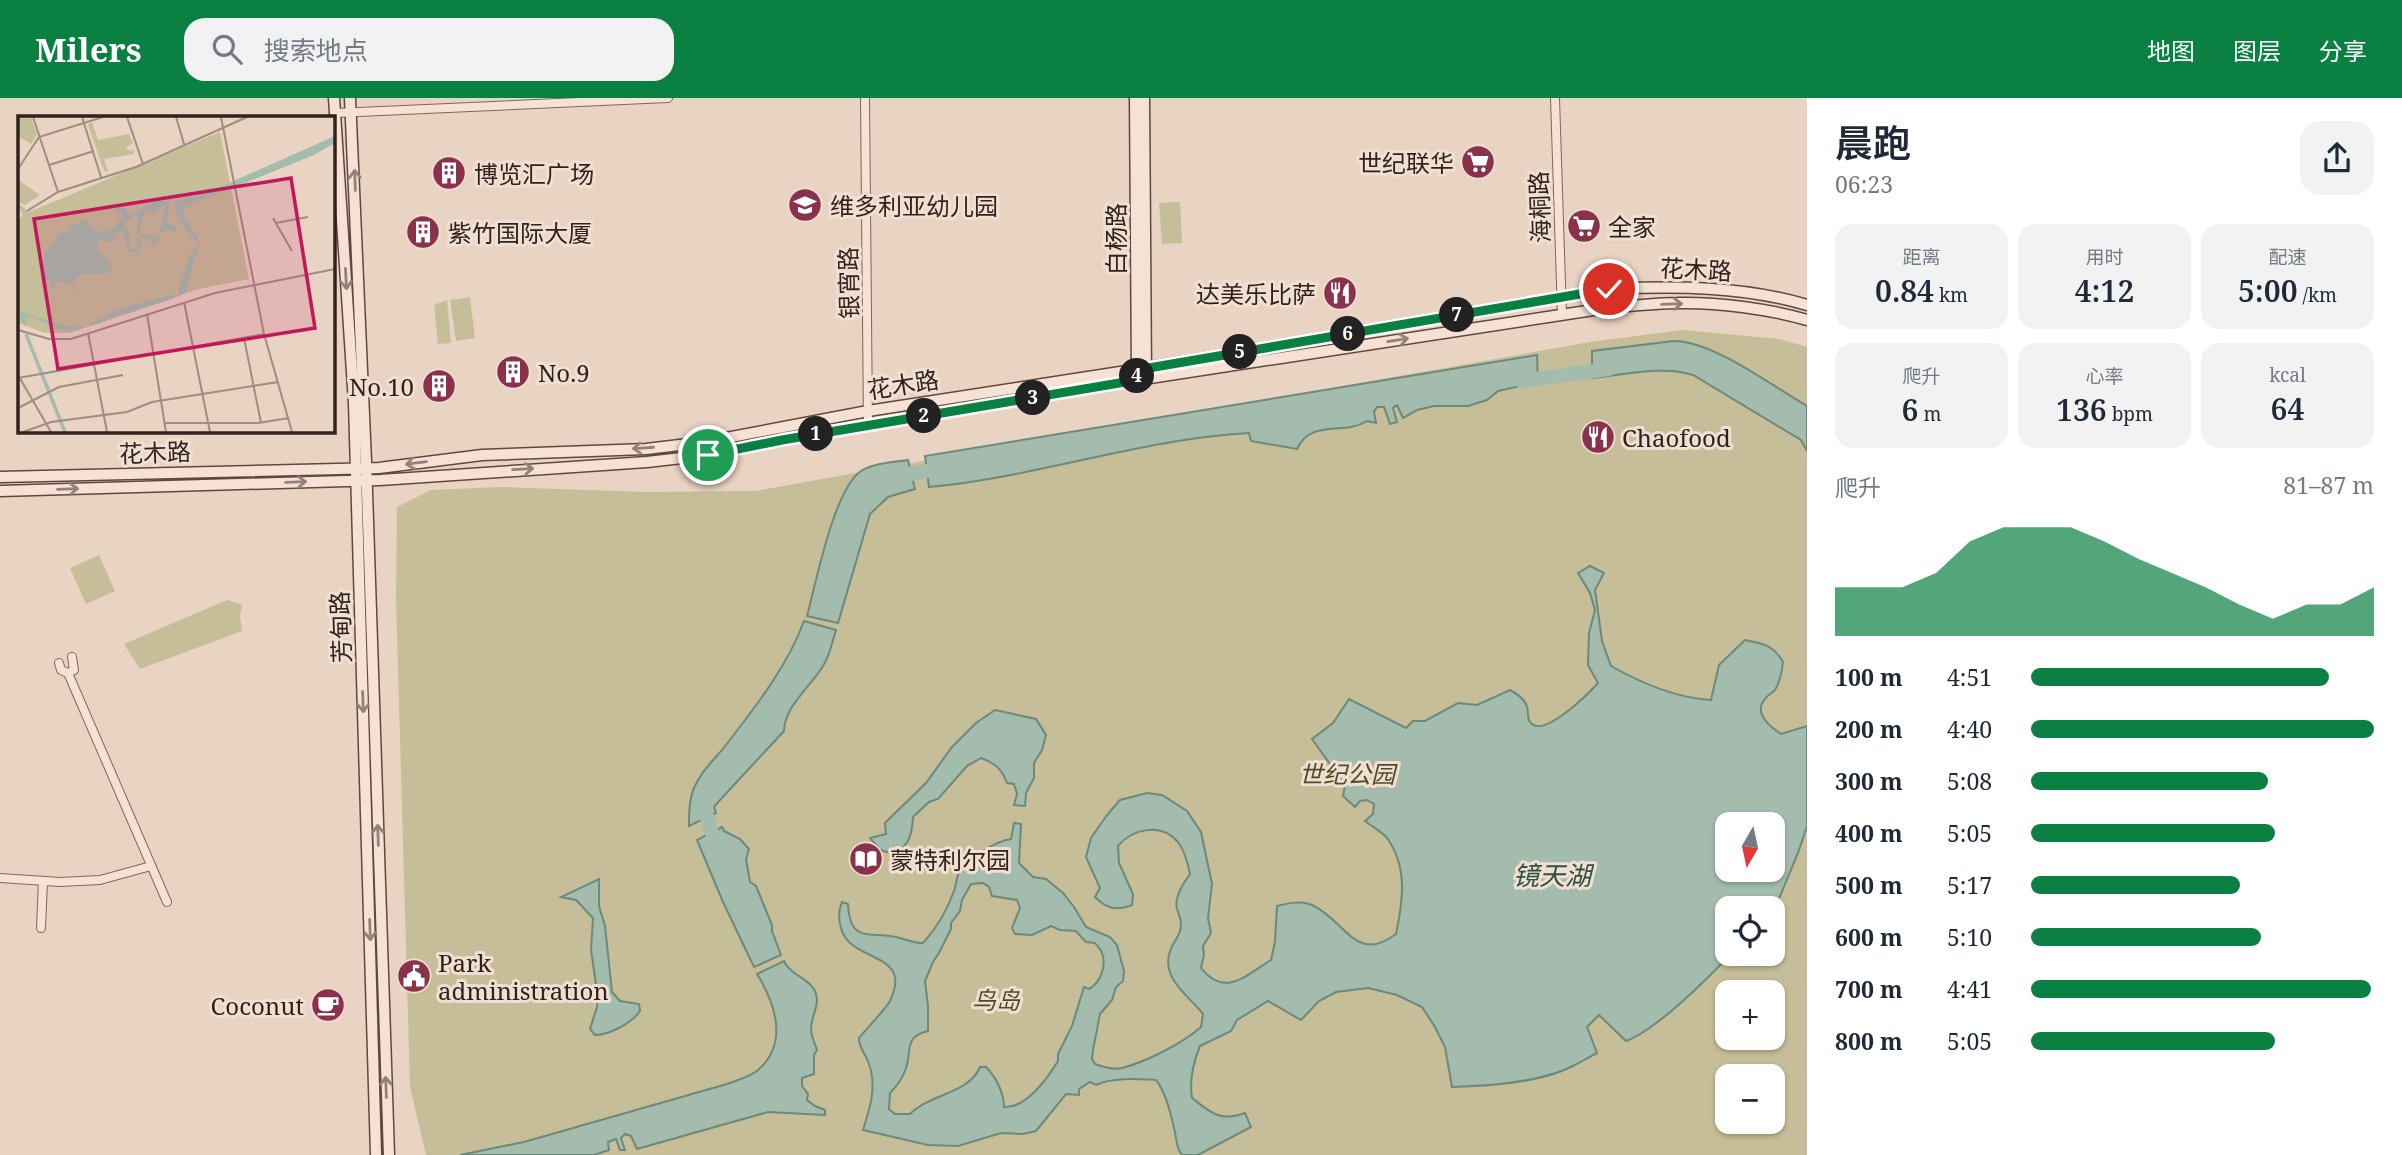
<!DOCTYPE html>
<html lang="zh">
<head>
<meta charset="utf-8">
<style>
	body { margin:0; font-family:"Noto Serif","Noto Sans SC",serif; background:#f2f2f3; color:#1f2937; height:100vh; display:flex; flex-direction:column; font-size:26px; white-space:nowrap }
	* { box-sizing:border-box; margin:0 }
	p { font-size:23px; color:#747a83 }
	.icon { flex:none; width:38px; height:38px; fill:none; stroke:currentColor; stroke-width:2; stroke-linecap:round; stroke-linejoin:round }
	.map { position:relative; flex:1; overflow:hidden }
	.details { display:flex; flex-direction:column; background:#fff; width:595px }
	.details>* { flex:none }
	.needle { width:46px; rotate:189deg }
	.buttons { position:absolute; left:1715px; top:714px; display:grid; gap:14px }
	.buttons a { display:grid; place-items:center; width:70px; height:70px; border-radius:14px; background:#fff; box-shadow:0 2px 5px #0004; font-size:35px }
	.pin { position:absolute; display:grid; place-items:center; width:60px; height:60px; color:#fff; margin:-30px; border:4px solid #fff; border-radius:50%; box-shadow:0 2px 7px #0007 }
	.km { position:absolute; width:35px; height:35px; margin:-18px; border-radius:50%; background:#222; color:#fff; font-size:19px; line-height:35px; text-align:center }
	.round { display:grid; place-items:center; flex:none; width:74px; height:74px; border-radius:21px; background:#f2f2f3 }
	.summary { display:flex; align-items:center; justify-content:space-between; height:119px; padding:0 28px }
	h1 { font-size:38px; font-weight:600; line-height:52px }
	.stats { display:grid; grid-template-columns:repeat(3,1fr); gap:10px; height:119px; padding:7px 28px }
	.stats div { display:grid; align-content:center; border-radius:18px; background:#f2f2f3; text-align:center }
	.stats b { font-size:30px; font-weight:600 }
	.stats small { font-size:19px; font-weight:400 }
	.stats p { font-size:19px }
	.chart { height:196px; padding:14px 28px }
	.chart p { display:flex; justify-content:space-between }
	.chart svg { width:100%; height:126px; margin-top:7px; fill:#0b8043; opacity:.7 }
	ul { padding:0 28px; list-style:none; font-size:23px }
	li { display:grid; grid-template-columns:112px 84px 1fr; align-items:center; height:52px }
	li i { height:18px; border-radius:9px; background:#0b8043 }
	header { display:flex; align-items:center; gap:42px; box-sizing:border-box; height:98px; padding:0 35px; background:#0b8043; color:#fff }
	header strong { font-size:33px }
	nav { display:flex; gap:38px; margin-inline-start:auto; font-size:24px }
	.search { width:490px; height:63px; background:#f2f2f3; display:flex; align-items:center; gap:18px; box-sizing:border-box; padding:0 24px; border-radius:21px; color:#747a83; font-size:26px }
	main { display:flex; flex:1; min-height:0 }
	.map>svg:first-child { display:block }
</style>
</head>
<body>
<header>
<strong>Milers</strong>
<div class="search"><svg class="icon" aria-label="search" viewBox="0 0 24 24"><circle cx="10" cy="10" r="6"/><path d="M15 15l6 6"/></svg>搜索地点</div>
<nav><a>地图</a><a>图层</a><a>分享</a></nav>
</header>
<main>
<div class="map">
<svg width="1807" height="1057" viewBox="0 0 1807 1057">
	<rect width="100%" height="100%" fill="#e9d3c3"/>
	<path fill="#c5be98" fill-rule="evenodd" d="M1180,104L1182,145L1162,146L1159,105Z
		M470,199L475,240L456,243L450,202Z
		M447,202L451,245L438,246L434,207Z
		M1682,232L1779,241L1807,249V1057H426L410,989L396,500L397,409L431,392L500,389L645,394L755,393L1590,244ZM1727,726H1773V772H1727ZM1727,810H1773V856H1727ZM1727,894H1773V940H1727ZM1727,978H1773V1024H1727Z
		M99,457L115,493L86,506L70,470Z
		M227,502L242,507L240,518L242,533L140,571L124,546Z"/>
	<path fill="#a4bcae" stroke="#6d897a" stroke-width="2" fill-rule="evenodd" d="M1674,243C1713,243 1772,288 1807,308V353L1801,342L1693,277C1663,267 1624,277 1592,280V253Z
		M1537,257L1538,284L1498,293L1487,302L1468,308H1434L1417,312L1403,320L1397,307L1393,310L1397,324L1390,326L1384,309H1377L1374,314L1376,325L1367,323C1344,338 1311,320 1297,351L1251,343L1249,335C1141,341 1037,379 929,389L925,358Z
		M908,362L915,391L888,399L870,416L838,525L807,518C816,485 834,391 861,373C874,365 893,364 908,362Z
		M1590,468L1604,475L1595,492L1602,543L1611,568C1641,585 1676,600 1711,602L1719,567L1745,542C1763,546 1773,546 1783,564C1782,573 1780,584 1775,592C1773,594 1768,597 1766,600C1752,614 1769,628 1781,636L1807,628V728L1798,755L1778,803L1771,810H1727V856H1731C1706,882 1658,931 1626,943L1599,917L1587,929L1597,955C1589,959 1581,964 1573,968C1540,985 1488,988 1452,989L1445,949L1435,929L1422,909L1397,897L1368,890L1336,894L1319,903L1301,922L1268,903L1237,922L1231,933L1200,948C1193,965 1189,981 1192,1000C1211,1015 1220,1024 1245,1015L1251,1029L1198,1057H1182C1175,1048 1177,1040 1174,1030C1171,1016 1165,993 1156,982C1138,981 1112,979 1096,987L1090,984L1079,991V997L1066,996L1036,1033L1023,1036L1001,1035L958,1048L928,1047L863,1032C870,1010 877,989 869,966C866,956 859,951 859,940C866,931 886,911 890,903C914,852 850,866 841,830C838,820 838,813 842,804L848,806C850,846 869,833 896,839C905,841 913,845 923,845C937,830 947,812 954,793C956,788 956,782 958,777C965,762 995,743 1011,741L1014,725L1021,726L1019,765L1033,779L1046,781L1063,795L1074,809L1086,829L1110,839L1117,847L1124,873L1123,883L1116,889L1112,902L1100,916L1093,952L1092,961L1095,966C1103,969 1114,972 1122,970C1146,964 1183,945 1201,929L1203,916C1190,899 1163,882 1169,857C1171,845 1181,839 1181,827C1181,820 1179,817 1177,811C1174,799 1183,786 1190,776C1188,766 1185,753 1178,744C1161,724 1132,731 1118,748L1119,765L1133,796L1132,807C1116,813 1107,811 1095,799L1100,790L1086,759L1091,740L1107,717L1120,702L1147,695L1162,697L1187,713L1201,734L1212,786L1208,820L1211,835L1203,848L1204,857L1201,870C1225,900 1245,878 1271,862L1275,844L1277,808C1289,805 1303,802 1314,808C1346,824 1356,866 1396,836C1403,803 1408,769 1387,740C1382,734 1371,728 1365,723L1373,716L1374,706L1367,702L1360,703L1355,709L1343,698L1345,687L1312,641L1333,625L1349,601L1406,630L1413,623H1425L1458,605L1477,607L1510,592C1538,607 1522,619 1532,626C1546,638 1589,595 1598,585L1588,567L1589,535L1595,512L1590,495L1578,475ZM1773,726V772H1727V726ZM983,785L989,789L992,798L1017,802L1020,810L1012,830L1015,836L1032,837L1051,828L1060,832L1076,833L1086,844L1095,845C1098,849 1101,851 1102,855C1107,868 1100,885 1089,891L1084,889L1072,928L1058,956V963C1047,981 1026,1010 1004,1009C1004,995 996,979 986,969H980C969,996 929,996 910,1016H895L889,1011L890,995C897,988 903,980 906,970C912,954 903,939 928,933V908L925,883L933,864L939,855L951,831V825L960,813L962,802L971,786Z
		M804,523L836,532C832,544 830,557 823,568C811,588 784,609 784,633L720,702L714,709L716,715L689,728C689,716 689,702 694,690C701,673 715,661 726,647C756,608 787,569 804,523Z
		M995,612L1036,621L1046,637L1042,652L1034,665V680L1026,695L1025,708L1014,707L1017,696L1014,686L1007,685C1002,671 995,665 981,660L967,668L938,701L929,704L913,719C912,736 910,746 895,756L880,752L870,740L886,736L885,725L926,685L952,649L976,625Z
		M722,729L724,733L740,741L749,751L746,761L750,784L756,788L772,827V833L781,857L754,869L723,804L697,742Z
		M599,781V808L605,828L612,894L620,903L639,906L640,913C632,925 609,937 595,937L590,931L597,909L598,900L591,852L593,820L576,802L561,799Z
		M784,863C790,877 809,880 815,893C821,907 811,917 811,931C811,938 815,946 817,952L814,957V976L802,980V988L808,996L807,1002L815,1008L825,1012V1017L768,1014L637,1051L631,1038L625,1036L621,1040L625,1052H620L616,1041L608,1044L609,1052L594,1057H460L524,1044L727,986C737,982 750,979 758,972C789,945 775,905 757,876Z"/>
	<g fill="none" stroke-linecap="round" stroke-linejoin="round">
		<path stroke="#a4bcae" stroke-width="14" d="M1521,283L1609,271
			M895,379L944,370
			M701,700L717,751"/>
		<g stroke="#81655b" stroke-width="10">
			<path id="minor" d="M865,0L868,327
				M1555,0L1562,217
				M336,15L668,0
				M72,559L74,572L68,575L167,804
				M59,565L61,572L68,575
				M0,780L60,784L100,782L151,768
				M41,830L43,783"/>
		</g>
		<g stroke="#63473f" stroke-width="13">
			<path id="secondary" d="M334,0L354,305L376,1057
				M350,0L366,363L389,1057
				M1135,0L1137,276
				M1144,0L1146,277
				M0,379L379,370L482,357L646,351L705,344L868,313L1146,270L1609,191C1675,188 1743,188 1807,207
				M0,393L380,382L647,364L708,357L782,342L1137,282L1613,209C1635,208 1657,205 1678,205C1716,204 1770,211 1807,222"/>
		</g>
		<use href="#minor" stroke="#f5e2d5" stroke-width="8"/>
		<use href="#secondary" stroke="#f5e2d5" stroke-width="10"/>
	</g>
	<defs><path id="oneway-shaft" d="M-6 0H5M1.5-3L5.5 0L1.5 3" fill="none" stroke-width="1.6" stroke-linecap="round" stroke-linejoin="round" transform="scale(1.75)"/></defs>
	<g stroke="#94827a">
		<use href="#oneway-shaft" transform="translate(355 82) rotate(-92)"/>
		<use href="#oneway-shaft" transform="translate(346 181) rotate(87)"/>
		<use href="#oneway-shaft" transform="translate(1672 206) rotate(-2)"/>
		<use href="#oneway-shaft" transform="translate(1398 242) rotate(-9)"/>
		<use href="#oneway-shaft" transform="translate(643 350) rotate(176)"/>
		<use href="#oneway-shaft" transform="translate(416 365) rotate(173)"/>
		<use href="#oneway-shaft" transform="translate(523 371) rotate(-3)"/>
		<use href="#oneway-shaft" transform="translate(296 384) rotate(-2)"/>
		<use href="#oneway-shaft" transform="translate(68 391) rotate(-2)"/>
		<use href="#oneway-shaft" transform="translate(363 604) rotate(88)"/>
		<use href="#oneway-shaft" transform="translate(378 737) rotate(-92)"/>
		<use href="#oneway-shaft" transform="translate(370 832) rotate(88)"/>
		<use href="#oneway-shaft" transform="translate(386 989) rotate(-92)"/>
	</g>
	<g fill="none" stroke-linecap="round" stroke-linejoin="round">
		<g stroke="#fff" stroke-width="14">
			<path id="route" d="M708,357L782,342L1137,282V272L1609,191"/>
		</g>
		<use href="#route" stroke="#0b8043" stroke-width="9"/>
	</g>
	<defs>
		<g id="supermarket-disc" transform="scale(1.75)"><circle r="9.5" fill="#8a324b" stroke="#f1dfd1"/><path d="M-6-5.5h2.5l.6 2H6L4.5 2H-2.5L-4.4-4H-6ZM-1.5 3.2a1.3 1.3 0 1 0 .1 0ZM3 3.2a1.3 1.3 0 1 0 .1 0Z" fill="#fff"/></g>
		<g id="building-disc" transform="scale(1.75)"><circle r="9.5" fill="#8a324b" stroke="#f1dfd1"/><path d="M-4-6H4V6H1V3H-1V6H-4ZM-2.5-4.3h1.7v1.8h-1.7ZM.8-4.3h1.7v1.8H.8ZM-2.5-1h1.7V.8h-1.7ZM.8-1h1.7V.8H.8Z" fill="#fff"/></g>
		<g id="school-disc" transform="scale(1.75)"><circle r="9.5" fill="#8a324b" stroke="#f1dfd1"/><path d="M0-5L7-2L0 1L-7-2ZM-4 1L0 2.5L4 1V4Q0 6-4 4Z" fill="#fff"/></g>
		<g id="restaurant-disc" transform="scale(1.75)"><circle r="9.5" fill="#8a324b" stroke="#f1dfd1"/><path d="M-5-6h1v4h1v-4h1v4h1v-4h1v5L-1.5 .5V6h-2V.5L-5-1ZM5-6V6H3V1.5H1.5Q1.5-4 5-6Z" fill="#fff"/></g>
		<g id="library-disc" transform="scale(1.75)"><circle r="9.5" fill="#8a324b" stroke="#f1dfd1"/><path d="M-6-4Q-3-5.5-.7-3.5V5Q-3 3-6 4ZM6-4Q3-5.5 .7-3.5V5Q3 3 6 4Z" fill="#fff"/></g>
		<g id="civic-disc" transform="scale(1.75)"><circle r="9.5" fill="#8a324b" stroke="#f1dfd1"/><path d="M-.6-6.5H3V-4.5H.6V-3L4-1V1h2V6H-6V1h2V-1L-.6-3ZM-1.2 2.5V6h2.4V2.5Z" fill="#fff"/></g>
		<g id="cafe-disc" transform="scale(1.75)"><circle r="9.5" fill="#8a324b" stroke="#f1dfd1"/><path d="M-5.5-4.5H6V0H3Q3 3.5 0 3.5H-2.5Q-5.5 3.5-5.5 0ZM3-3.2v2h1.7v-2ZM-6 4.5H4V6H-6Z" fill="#fff"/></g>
	</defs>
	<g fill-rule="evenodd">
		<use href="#supermarket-disc" x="1478" y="64"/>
		<use href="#building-disc" x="449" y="75"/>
		<use href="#school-disc" x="805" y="107"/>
		<use href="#supermarket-disc" x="1584" y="128"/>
		<use href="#building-disc" x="423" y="134"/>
		<use href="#restaurant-disc" x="1340" y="195"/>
		<use href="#building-disc" x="513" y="274"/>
		<use href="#building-disc" x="439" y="288"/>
		<use href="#restaurant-disc" x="1598" y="339"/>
		<use href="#library-disc" x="866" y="761"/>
		<use href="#civic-disc" x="414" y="878"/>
		<use href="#cafe-disc" x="328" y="907"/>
	</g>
	<g text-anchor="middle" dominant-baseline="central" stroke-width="6" stroke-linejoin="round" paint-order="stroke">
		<g font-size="24" fill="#32221e" stroke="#f1dfd1" text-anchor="start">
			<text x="1454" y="64" text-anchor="end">世纪联华</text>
			<text x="474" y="75">博览汇广场</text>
			<text x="830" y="107">维多利亚幼儿园</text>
			<text x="1608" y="128">全家</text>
			<text x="448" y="134">紫竹国际大厦</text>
			<text x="1316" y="195" text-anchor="end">达美乐比萨</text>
			<text x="538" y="274">No.9</text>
			<text x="414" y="288" text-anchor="end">No.10</text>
			<text x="1622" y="339">Chaofood</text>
			<text x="890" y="761">蒙特利尔园</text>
			<text x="438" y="864">Park<tspan x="438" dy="28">administration</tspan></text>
			<text x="304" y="907" text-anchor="end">Coconut</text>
		</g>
		<g font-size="24" fill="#32221e" stroke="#f1dfd1">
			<text transform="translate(1539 109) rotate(-92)">海桐路</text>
			<text transform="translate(1115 141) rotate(-90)">白杨路</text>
			<text transform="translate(1696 171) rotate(3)">花木路</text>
			<text transform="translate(848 185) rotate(-91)">银宵路</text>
			<text transform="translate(903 286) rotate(-9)">花木路</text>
			<text transform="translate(155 354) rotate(-2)">花木路</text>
			<text transform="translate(340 529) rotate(-92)">芳甸路</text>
		</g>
		<g font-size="24" font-style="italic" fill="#4d4c27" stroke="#f1dfd1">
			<text x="1347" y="675">世纪公园</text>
			<text x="996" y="901">鸟岛</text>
		</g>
		<g font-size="26" font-style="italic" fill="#2f5145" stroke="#f1dfd1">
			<text x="1552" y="777">镜天湖</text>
		</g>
	</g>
	<g transform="translate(18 18)">
		<rect width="317" height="317" fill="#e9d3c3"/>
		<path d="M0,1H13L19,18L13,28L0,20ZM74,6L80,24L111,18L115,27L107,33L115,35L116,29V38L86,43L90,55H86L70,9ZM202,16L231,163L180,173L52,217H27L0,207V103L5,100L0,87L11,96ZM0,64L22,79L7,89L0,85Z" fill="#c5be98"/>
		<path d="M317,20V27L296,39L167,91L166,100L181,123L177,125L160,103L156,86L184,79ZM137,85H151L149,107L158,112L159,117L146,113L135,132L134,127L119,117L120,100H115L105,109L111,114L113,133H120L118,123H123L122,138L109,135L105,114L97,118L95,127L81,123L80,134L96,151L91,157L61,159L56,165L60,182L55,168L40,165L33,174L32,164L23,165L26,138L44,115L49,118L52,110L68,104L78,116L96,112L105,99L96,94L104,88L112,99ZM147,89L141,122L121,116L128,93L135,97ZM182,124L167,177L159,181L171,140ZM156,178L157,182L72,210V207L104,192ZM0,195L50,211L64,208L65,212L48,215L10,200L7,211Z" fill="#a4bcae" fill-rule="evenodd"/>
		<path fill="none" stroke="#a4bcae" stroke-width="3.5" d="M8,218L47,316"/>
		<path fill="none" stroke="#a08c81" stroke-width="2" d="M15,1L40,76M64,1L83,61M109,1L125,48M158,1L166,28M203,1L246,218L274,316M31,49L76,35M0,53L21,21L85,1M9,95L40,76L118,51L229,1M255,102L274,135M258,107L290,101M166,186L192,316M129,198L148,316M0,214L31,223H53L197,177L317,153M70,217L89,316M226,222L243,307M0,259L33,316M0,262L247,218M0,292L41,271L105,259M147,307H240L271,302M5,316L33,306L109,296L134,286L260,266"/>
		<path fill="#c2185b" fill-opacity="0.15" stroke="#c2185b" stroke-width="3.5" d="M273,62L297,212L40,253L16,103Z"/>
		<rect width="317" height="317" fill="none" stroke="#32221e" stroke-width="3.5"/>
	</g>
</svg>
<div class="buttons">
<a><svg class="needle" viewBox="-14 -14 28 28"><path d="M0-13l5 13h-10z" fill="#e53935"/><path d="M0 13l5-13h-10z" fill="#747a83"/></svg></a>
<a><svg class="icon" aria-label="locate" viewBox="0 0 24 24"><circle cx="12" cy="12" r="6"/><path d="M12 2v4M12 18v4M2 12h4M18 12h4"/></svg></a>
<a>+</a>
<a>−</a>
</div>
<div class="pin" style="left:708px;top:357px;background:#1e9e55"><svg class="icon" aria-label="arrive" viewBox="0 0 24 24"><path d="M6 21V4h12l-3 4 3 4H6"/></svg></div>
<div class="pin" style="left:1609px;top:191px;background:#d93025"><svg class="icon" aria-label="check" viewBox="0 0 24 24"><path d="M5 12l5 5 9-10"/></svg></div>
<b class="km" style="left:816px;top:336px">1</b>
<b class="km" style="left:924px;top:318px">2</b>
<b class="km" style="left:1033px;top:300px">3</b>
<b class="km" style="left:1137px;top:278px">4</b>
<b class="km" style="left:1240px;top:254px">5</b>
<b class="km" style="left:1348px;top:236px">6</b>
<b class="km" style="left:1457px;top:217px">7</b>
</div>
<section class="details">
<div class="summary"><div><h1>晨跑</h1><p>06:23</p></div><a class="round"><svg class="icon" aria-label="share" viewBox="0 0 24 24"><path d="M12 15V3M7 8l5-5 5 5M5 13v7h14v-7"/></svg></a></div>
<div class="stats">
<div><p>距离</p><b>0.84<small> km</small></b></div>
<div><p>用时</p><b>4:12</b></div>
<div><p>配速</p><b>5:00<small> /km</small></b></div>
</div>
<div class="stats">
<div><p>爬升</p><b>6<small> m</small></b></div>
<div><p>心率</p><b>136<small> bpm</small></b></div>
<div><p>kcal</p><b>64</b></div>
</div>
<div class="chart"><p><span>爬升</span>81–87 m</p>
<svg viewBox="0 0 160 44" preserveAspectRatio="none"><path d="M0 44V27L10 27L20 27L30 22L40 11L50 6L60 6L70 6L80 11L90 17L100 22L110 27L120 33L130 38L140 33L150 33L160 27V44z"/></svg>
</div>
<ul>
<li><b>100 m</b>4:51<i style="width:87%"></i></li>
<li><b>200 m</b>4:40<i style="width:100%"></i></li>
<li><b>300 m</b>5:08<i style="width:69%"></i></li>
<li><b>400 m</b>5:05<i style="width:71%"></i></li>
<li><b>500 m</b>5:17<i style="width:61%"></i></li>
<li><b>600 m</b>5:10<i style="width:67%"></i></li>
<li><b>700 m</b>4:41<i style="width:99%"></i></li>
<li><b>800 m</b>5:05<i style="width:71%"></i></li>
</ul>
</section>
</main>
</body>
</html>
